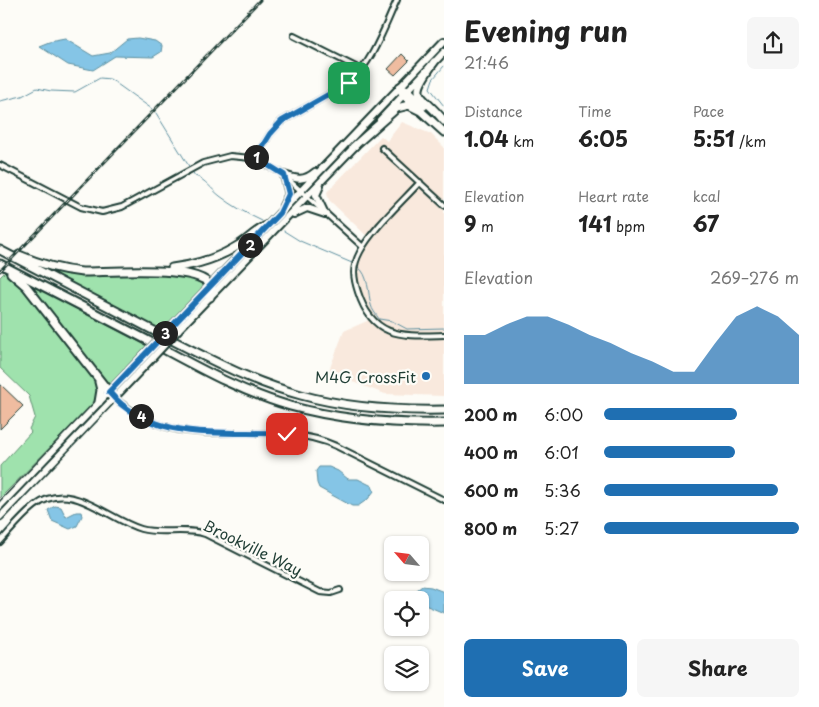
<!DOCTYPE html>
<html lang="en">
<head>
<meta charset="utf-8">
<style>
	body { margin:0; font-family:"Playpen Sans",sans-serif; background:#f6f6f6; color:#222; height:100vh; display:flex; flex-direction:column; font-size:19px; white-space:nowrap }
	* { box-sizing:border-box; margin:0 }
	p { font-size:16px; color:#767676 }
	.icon { flex:none; width:28px; height:28px; fill:none; stroke:currentColor; stroke-width:2; stroke-linecap:round; stroke-linejoin:round }
	.map { position:relative; flex:1; overflow:hidden }
	.panel { display:flex; flex-direction:column; background:#fff; width:375px }
	.panel>* { flex:none }
	.needle { width:32px; rotate:298deg }
	.fabs { position:absolute; left:384px; top:536px; display:grid; gap:10px }
	.fabs a { display:grid; place-items:center; width:45px; height:45px; border-radius:8px; background:#fff; box-shadow:0 1px 4px #0004; font-size:25px }
	.pin { position:absolute; display:grid; place-items:center; width:42px; height:42px; color:#fff; margin:-21px; border-radius:10px; box-shadow:0 2px 8px #0006 }
	.km { position:absolute; width:25px; height:25px; margin:-12px; border-radius:50%; background:#222; color:#fff; font-size:14px; line-height:25px; text-align:center }
	.round { display:grid; place-items:center; flex:none; width:52px; height:52px; border-radius:8px; background:#f6f6f6 }
	.headline { display:flex; align-items:center; justify-content:space-between; height:85px; padding:0 20px }
	h1 { font-size:28px; font-weight:700; line-height:38px }
	.stats { display:grid; grid-template-columns:repeat(3,1fr); gap:8px; height:85px; padding:5px 20px }
	.stats div { display:grid; align-content:center }
	.stats b { font-size:21px; font-weight:700 }
	.stats small { font-size:14px; font-weight:400 }
	.stats p { font-size:14px }
	.chart { height:140px; padding:10px 20px }
	.chart p { display:flex; justify-content:space-between }
	.chart svg { width:100%; height:90px; margin-top:5px; fill:#1f6fb2; opacity:.7 }
	.button { display:flex; gap:10px; margin-top:auto; padding:10px 20px }
	.button a { flex:1; height:58px; border-radius:8px; background:#1f6fb2; color:#fff; font-size:20px; font-weight:700; line-height:58px; text-align:center }
	.button a+a { background:#f6f6f6; color:#222 }
	ul { padding:0 20px; list-style:none; font-size:16px }
	li { display:grid; grid-template-columns:80px 60px 1fr; align-items:center; height:38px }
	li i { height:12px; border-radius:6px; background:#1f6fb2 }
	main { display:flex; flex:1; min-height:0 }
	.map>svg:first-child { display:block }
</style>
</head>
<body>
<main>
<div class="map">
<svg width="444" height="707" viewBox="0 0 444 707">
	<rect width="100%" height="100%" fill="#fdfcf7"/>
	<filter id="ink" filterUnits="userSpaceOnUse"><feTurbulence type="fractalNoise" baseFrequency=".02" numOctaves="2"/><feDisplacementMap in="SourceGraphic" scale="10" xChannelSelector="R" yChannelSelector="G"/><feConvolveMatrix kernelMatrix="1 2 1 2 8 2 1 2 1" color-interpolation-filters="sRGB"/></filter>
	<g filter="url(#ink)">
		<path fill="#f9e9dd" d="M402,122L431,134L444,147V396L385,394L328,373L344,331L374,318L361,291L356,271L363,252L371,240L329,200L327,192L381,136L387,141Z"/>
		<path fill="#9fe2ad" stroke="#5f9070" d="M32,264C44,268 57,272 69,273C99,276 189,265 205,288L161,330Z
			M5,272L30,295L96,381L98,391L93,404L0,498V466L31,432L29,429L35,417L29,396L0,368V277Z
			M25,282L147,346L108,387Z"/>
		<path fill="#85c5e6" stroke="#5c8f9f" d="M138,38L155,41L162,46L161,52L153,57L115,56L93,70L68,65L39,46L49,42L65,39L93,56L110,53L127,39Z
			M319,467H329L338,471L348,479H358L372,486L374,491L368,499L358,506H352L319,488L317,483L316,471Z
			M55,506L61,507L66,517L76,512H81L82,516L77,526L70,529L52,521L48,510Z
			M422,586L431,587L444,592V613L420,603V600H411V595Z"/>
		<g fill="none" stroke-linecap="round" stroke-linejoin="round">
			<path stroke="#5c8f9f" stroke-width="1" d="M444,66L433,79L430,88L444,106
				M0,101L22,96L37,88L51,91L75,92L100,78L110,79L152,109
				M156,113L195,176C205,179 212,190 220,196C233,206 247,214 262,221
				M284,231L300,241L352,263
				M358,267C369,274 368,294 371,305C372,310 376,314 379,319L392,321L407,329L444,328"/>
		</g>
		<path fill="#efbca0" stroke="#1f3d34" d="M402,54L409,61L395,75L388,69Z
			M0,384L23,406L0,429Z"/>
		<g fill="none" stroke-linecap="round" stroke-linejoin="round">
			<g stroke="#1f3d34" stroke-width="8">
				<path id="minor" d="M294,36L362,70
					M382,148L444,205
					M254,160L270,134L282,121L349,83C373,62 384,28 397,0
					M0,165L81,207L102,212L122,207L203,163L230,156L251,158L280,172L363,247
					M420,182C402,202 372,229 360,252C352,267 353,277 358,292C373,339 402,336 444,335
					M114,398C131,411 149,423 171,428C225,441 284,422 336,446L444,500
					M0,542C11,530 22,516 35,506C70,478 107,519 141,529C162,535 184,527 205,534L320,592L331,593L340,590"/>
			</g>
			<g stroke="#1f3d34" stroke-width="9">
				<path id="secondary" d="M0,506L109,392
					M0,517L114,398"/>
			</g>
			<g stroke="#1f3d34" stroke-width="10">
				<path id="primary" d="M380,120L444,52
					M284,175C296,179 303,182 315,172
					M320,186L316,195L325,214
					M283,206L289,194L284,175
					M294,214L307,208L325,214
					M171,327L444,41
					M178,330L356,145
					M146,353L109,392L114,398L153,357"/>
			</g>
			<g stroke="#1f3d34" stroke-width="11">
				<path id="motorway" d="M434,62C407,100 420,91 444,121
					M400,87L403,95L444,132
					M400,87L408,90L424,106
					M353,147L397,108L409,105L419,110
					M0,250C54,278 108,307 162,335C207,358 251,382 301,395C348,408 395,411 444,410
					M19,255C40,264 60,270 82,272C102,273 209,262 212,290C212,292 210,295 210,297
					M0,264C48,289 97,314 145,339C192,364 238,391 290,406C341,420 391,424 444,423
					M172,268C196,265 219,258 239,245C249,239 257,229 269,225
					M11,273L26,286L109,392
					M99,382L101,390L99,402"/>
			</g>
			<use href="#minor" stroke="#fdfcf7" stroke-width="4"/>
			<use href="#secondary" stroke="#fdfcf7" stroke-width="5.5"/>
			<use href="#primary" stroke="#fdfcf7" stroke-width="6"/>
			<use href="#motorway" stroke="#fdfcf7" stroke-width="7"/>
			<g stroke="#1f3d34" stroke-width="3">
				<path id="rail" d="M0,271L260,0"/>
			</g>
			<use href="#rail" stroke="#fdfcf7" stroke-width="1" stroke-dasharray="4" stroke-linecap="butt"/>
			<g stroke="#1f3d34" stroke-width="10" stroke-linecap="butt">
				<path id="primary-bridge" d="M146,353L171,327
					M153,357L178,330"/>
			</g>
			<use href="#primary-bridge" stroke="#fdfcf7" stroke-width="6"/>
		</g>
	</g>
	<g fill="none" stroke-linecap="round" stroke-linejoin="round" filter="url(#ink)">
		<g stroke="#fff" stroke-width="10">
			<path id="route" d="M287,434C227,430 153,444 109,392L280,213L289,194L284,175L268,165L254,160L270,134L282,121L349,83"/>
		</g>
		<use href="#route" stroke="#1f6fb2" stroke-width="6"/>
	</g>
	<circle fill="#1f6fb2" stroke="#fdfcf7" stroke-width="2" cx="426" cy="376" r="5"/>
	<g text-anchor="middle" dominant-baseline="central" stroke-width="4.5" stroke-linejoin="round" paint-order="stroke">
		<g font-size="15" fill="#1f3d34" stroke="#fdfcf7" text-anchor="end">
			<text x="416" y="376">M4G CrossFit</text>
		</g>
		<g font-size="15" fill="#1f3d34" stroke="#fdfcf7">
			<text transform="translate(253 547) rotate(26)">Brookville Way</text>
		</g>
	</g>
</svg>
<div class="fabs">
<a><svg class="needle" viewBox="-14 -14 28 28"><path d="M0-13l5 13h-10z" fill="#e53935"/><path d="M0 13l5-13h-10z" fill="#767676"/></svg></a>
<a><svg class="icon" aria-label="locate" viewBox="0 0 24 24"><circle cx="12" cy="12" r="6"/><path d="M12 2v4M12 18v4M2 12h4M18 12h4"/></svg></a>
<a><svg class="icon" aria-label="layers" viewBox="0 0 24 24"><path d="M12 4l9 5-9 5-9-5zM3 14l9 5 9-5"/></svg></a>
</div>
<div class="pin" style="left:349px;top:83px;background:#1e9e55"><svg class="icon" aria-label="arrive" viewBox="0 0 24 24"><path d="M6 21V4h12l-3 4 3 4H6"/></svg></div>
<div class="pin" style="left:287px;top:434px;background:#d93025"><svg class="icon" aria-label="check" viewBox="0 0 24 24"><path d="M5 12l5 5 9-10"/></svg></div>
<b class="km" style="left:256px;top:157px">1</b>
<b class="km" style="left:250px;top:245px">2</b>
<b class="km" style="left:165px;top:333px">3</b>
<b class="km" style="left:141px;top:416px">4</b>
</div>
<section class="panel">
<div class="headline"><div><h1>Evening run</h1><p>21:46</p></div><a class="round"><svg class="icon" aria-label="share" viewBox="0 0 24 24"><path d="M12 15V3M7 8l5-5 5 5M5 13v7h14v-7"/></svg></a></div>
<div class="stats">
<div><p>Distance</p><b>1.04<small> km</small></b></div>
<div><p>Time</p><b>6:05</b></div>
<div><p>Pace</p><b>5:51<small> /km</small></b></div>
</div>
<div class="stats">
<div><p>Elevation</p><b>9<small> m</small></b></div>
<div><p>Heart rate</p><b>141<small> bpm</small></b></div>
<div><p>kcal</p><b>67</b></div>
</div>
<div class="chart"><p><span>Elevation</span>269–276 m</p>
<svg viewBox="0 0 160 44" preserveAspectRatio="none"><path d="M0 44V20L10 20L20 15L30 11L40 11L50 15L60 20L70 24L80 29L90 33L100 38L110 38L120 24L130 11L140 6L150 11L160 20V44z"/></svg>
</div>
<ul>
<li><b>200 m</b>6:00<i style="width:68%"></i></li>
<li><b>400 m</b>6:01<i style="width:67%"></i></li>
<li><b>600 m</b>5:36<i style="width:89%"></i></li>
<li><b>800 m</b>5:27<i style="width:100%"></i></li>
</ul>
<div class="button"><a>Save</a><a>Share</a></div>
</section>
</main>
</body>
</html>
